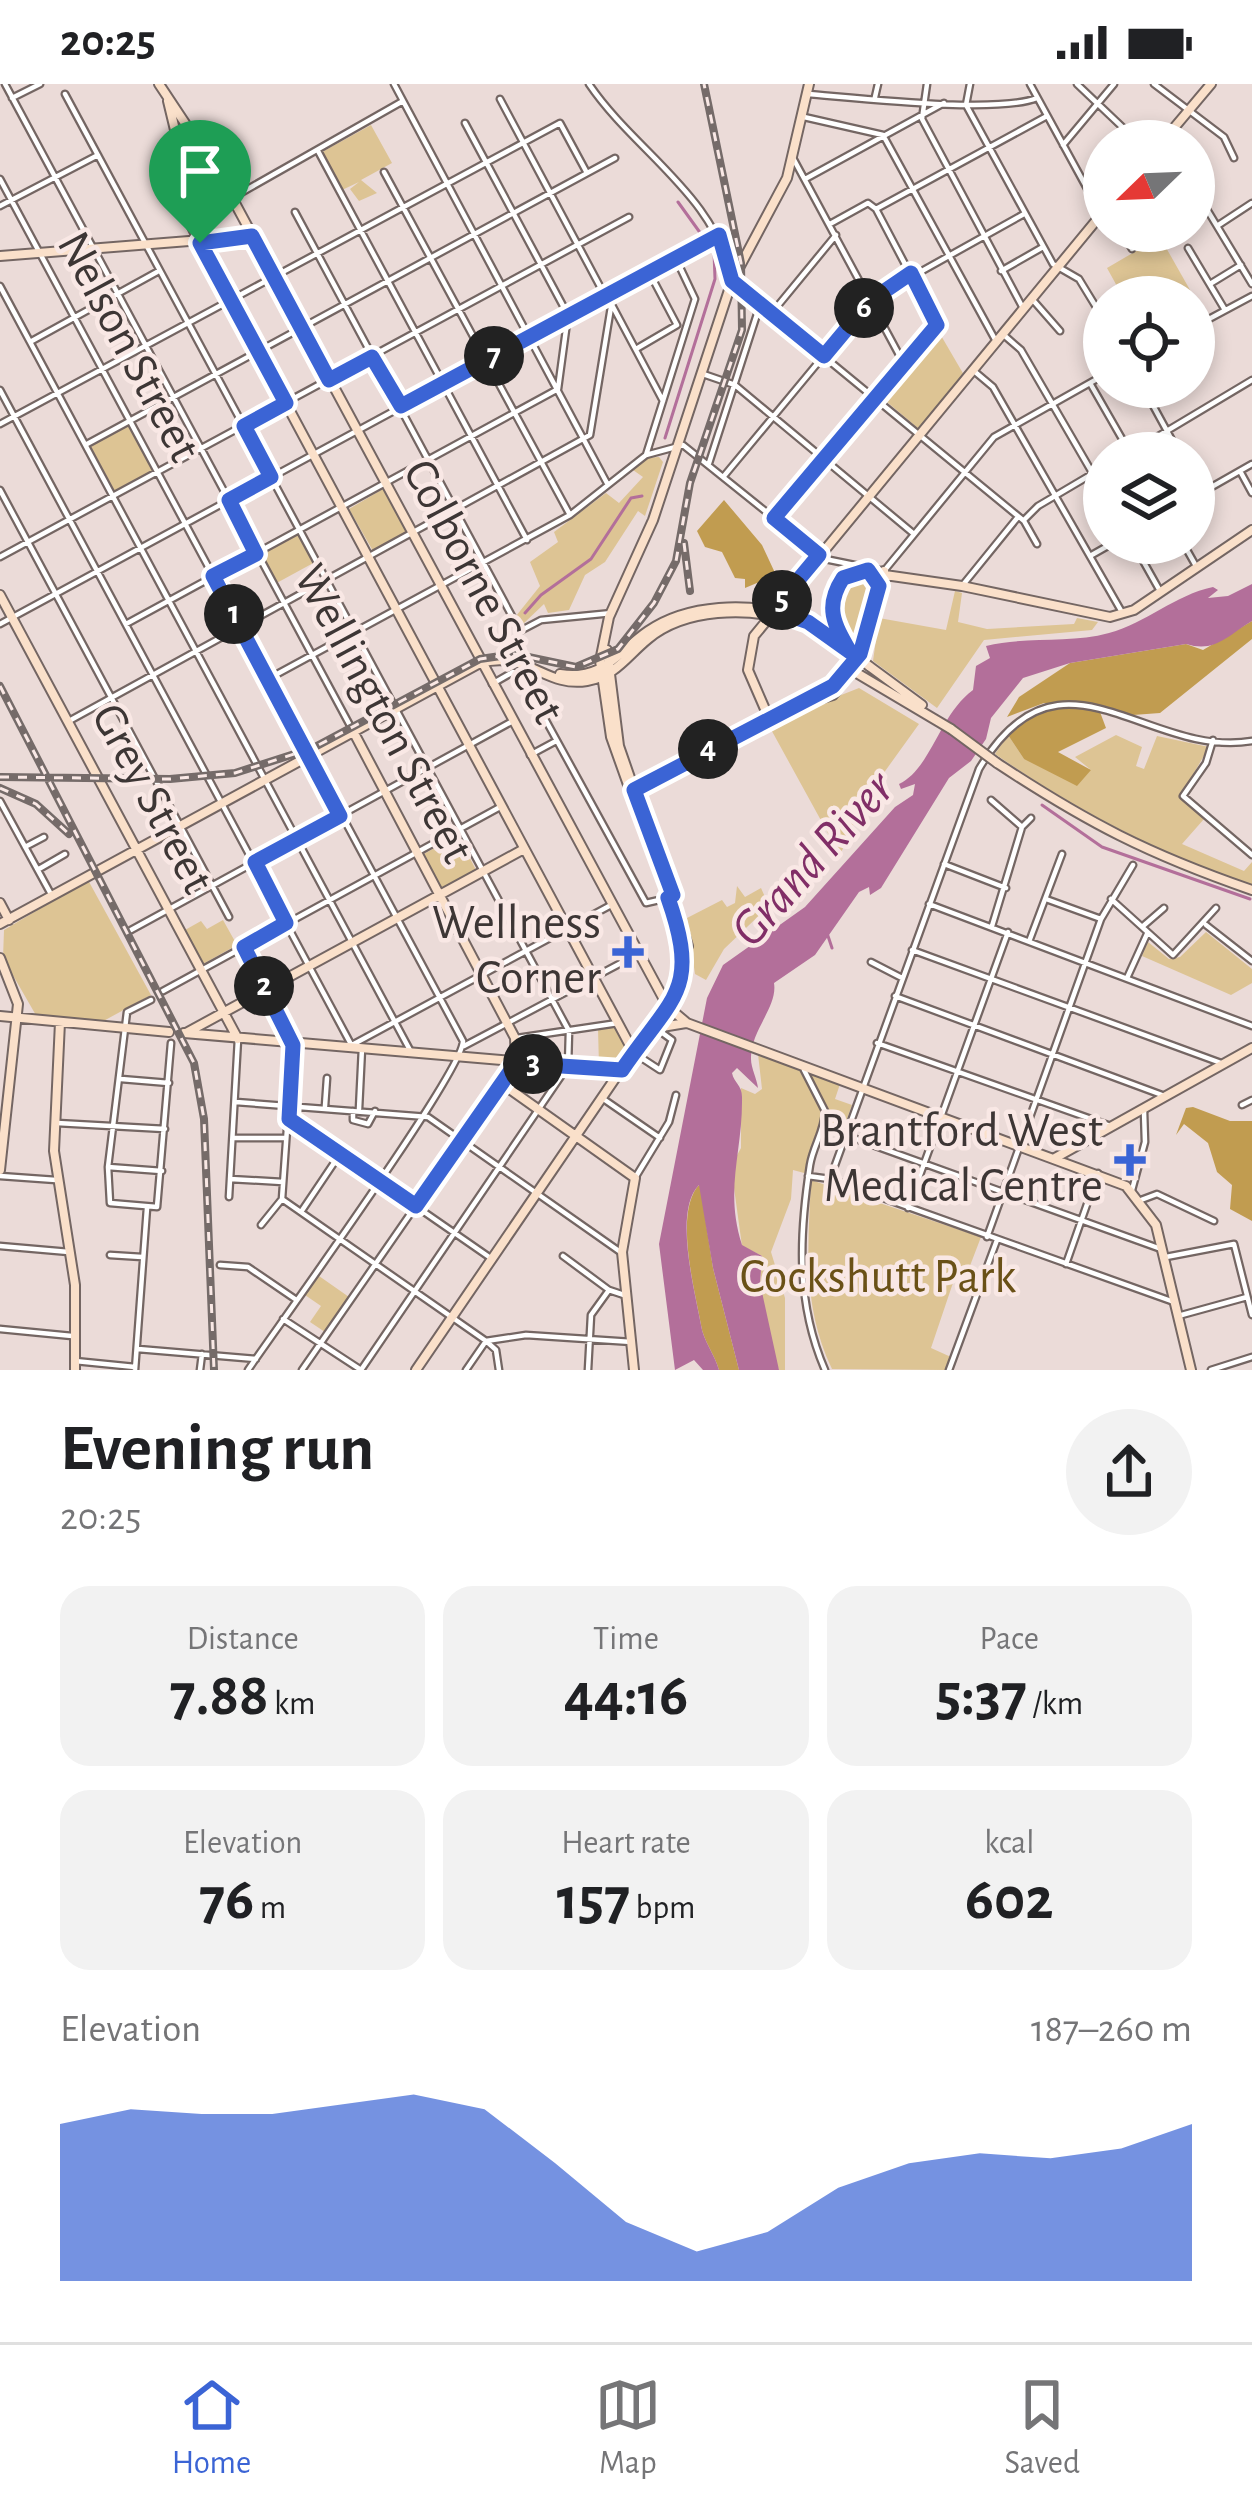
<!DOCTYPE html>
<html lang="en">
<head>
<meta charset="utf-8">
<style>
	body { margin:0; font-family:"Alegreya Sans",sans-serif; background:#f2f2f2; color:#202124; height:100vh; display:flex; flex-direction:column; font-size:45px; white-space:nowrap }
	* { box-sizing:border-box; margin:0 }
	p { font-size:39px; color:#757577 }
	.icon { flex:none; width:66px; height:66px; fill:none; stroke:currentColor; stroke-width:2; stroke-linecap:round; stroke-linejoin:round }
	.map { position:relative; height:1286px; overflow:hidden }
	.drawer { display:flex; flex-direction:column; background:#fff; flex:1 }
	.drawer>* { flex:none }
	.needle { width:78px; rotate:247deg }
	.buttons { position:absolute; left:1083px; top:36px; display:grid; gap:24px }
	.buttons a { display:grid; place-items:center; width:132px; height:132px; border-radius:50%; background:#fff; box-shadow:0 6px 18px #0003; font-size:60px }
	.pin { position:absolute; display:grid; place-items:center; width:102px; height:102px; color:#fff; margin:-123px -51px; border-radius:50% 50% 50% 0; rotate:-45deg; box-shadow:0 0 12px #0007 }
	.pin .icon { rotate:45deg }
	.km { position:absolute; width:60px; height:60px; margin:-30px; border-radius:50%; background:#222; color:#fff; font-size:33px; line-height:60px; text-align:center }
	.round { display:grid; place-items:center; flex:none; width:126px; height:126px; border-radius:63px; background:#f2f2f2 }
	.overview { display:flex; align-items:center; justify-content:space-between; height:204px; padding:0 60px }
	h1 { font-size:66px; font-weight:700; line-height:90px }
	.metrics { display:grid; grid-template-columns:repeat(3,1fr); gap:18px; height:204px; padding:12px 60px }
	.metrics div { display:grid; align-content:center; border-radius:30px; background:#f2f2f2; text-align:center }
	.metrics b { font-size:60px; font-weight:700 }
	.metrics small { font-size:33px; font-weight:400 }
	.metrics p { font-size:33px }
	.chart { height:336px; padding:24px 60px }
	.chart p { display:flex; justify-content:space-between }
	.chart svg { width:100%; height:216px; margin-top:12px; fill:#3b64d5; opacity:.7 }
	.status { display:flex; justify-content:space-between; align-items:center; height:84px; padding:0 60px; background:#fff; direction:ltr }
	.status svg { height:33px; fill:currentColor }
	.dock { display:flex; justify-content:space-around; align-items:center; height:168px; border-top:3px solid #e0e0e0; background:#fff; font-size:33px; color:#757577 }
	.dock a { display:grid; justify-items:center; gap:6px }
	.dock .selected { color:#3b64d5 }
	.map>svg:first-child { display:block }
</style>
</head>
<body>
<div class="status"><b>20:25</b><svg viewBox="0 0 49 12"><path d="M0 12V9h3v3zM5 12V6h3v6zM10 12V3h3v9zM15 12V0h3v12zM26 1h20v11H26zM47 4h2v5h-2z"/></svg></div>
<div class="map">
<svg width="1252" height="1286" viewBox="0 0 1252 1286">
	<rect width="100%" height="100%" fill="#ebdbd8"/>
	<path fill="#ddc494" d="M371,41L392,79L361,96L377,109L359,117L350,105L359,98L342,106L322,68Z
		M1160,153L1194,213H1123L1107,184Z
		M936,243L964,291L919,345L881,313Z
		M128,341L153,388L115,408L90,361Z
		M659,373L663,378L645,432L638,427L605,478L585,491L569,526L548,529L544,520L523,540L516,532L540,502L530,478L558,458L554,448L606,409L619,419L643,393L633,386L645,374Z
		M383,405L407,447L373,467L349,425Z
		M300,446L317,477L273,501L256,470Z
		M854,492H871L875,499L858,568L837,542L835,514Z
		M955,507L962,509L958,538L987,545L1074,540L1077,534L1098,538L1092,546L984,556L937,624L873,577L879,534L946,546Z
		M859,604L919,640L865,715L840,771L768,640Z
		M1008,651L1024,675L1091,686L1075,673L1116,651L1142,663L1136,682L1144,685L1157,652L1209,663L1180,713L1204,735L1182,760L1244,787L1252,778V802C1158,769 1077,727 995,670Z
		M458,751L476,786L441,805L422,771Z
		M88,796L151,911L98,940L37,933L3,874L4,846Z
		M737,802L745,813L761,804L769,822L724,865L706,896L695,890L687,834L722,816L727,823L735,819Z
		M223,836L237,861L203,880L185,846L201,837L207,845Z
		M1206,848L1252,885V899L1231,911L1142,872L1148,858L1169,875L1180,873Z
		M616,942L629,968L618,983L599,982L598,945Z
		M758,970L840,1000L835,1015L852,1021L843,1046L828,1041L808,1090L793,1086L791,1115L771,1168L785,1214V1286H779C765,1253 757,1208 762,1172L742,1162L731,1082L741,1064V1004L755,1010L762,1005Z
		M811,1096L981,1153L968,1187L958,1184L931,1264L951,1273L947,1286L832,1285C802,1222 808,1164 811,1096Z
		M319,1192L349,1213L325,1248L310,1238L321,1222L305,1211Z"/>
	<path fill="#c19c50" d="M724,416L762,461L776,491L745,504V495L735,494L722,468L705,463L697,447Z
		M1252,537V555L1160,629L1133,631L1074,623L1100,628L1106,644L1058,668L1091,686L1077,702L1024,675L1008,651L1037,628L1072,621L1044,619L1007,633L1019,613L1070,579L1186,560L1203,566Z
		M1193,1023L1230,1037H1252V1137L1230,1125L1232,1101L1217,1088L1208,1059L1184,1040L1176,1051L1186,1024Z
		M700,1100L713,1184L739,1286H719C715,1271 703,1256 701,1241C695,1207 673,1126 700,1100Z"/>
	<path fill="#b36f9a" d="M1252,500V537C1227,552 1215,569 1186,560L1070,579L1023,594L991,634L986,655L971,677L949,694L881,804L870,811L869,803L859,808L815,871L774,899C778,923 750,947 751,975C751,984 757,995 758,1004L737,984L732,989C734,999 742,1001 742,1013C743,1068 724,1105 742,1161L762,1172L760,1199L779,1286H739L713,1184L699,1101C673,1127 695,1207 701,1241C703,1256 715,1271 719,1286H703L694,1276L675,1286L659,1160L707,914L723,881L805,823L895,723L913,711L915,700L901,705L899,700C931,685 939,631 973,606L976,582L990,574L986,562C1026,552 1069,560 1109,549C1146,539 1175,511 1213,503L1218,506L1208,514L1228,512Z"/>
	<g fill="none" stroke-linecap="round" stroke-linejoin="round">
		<path stroke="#b36f9a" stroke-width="3" d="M665,354L715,195L714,168L678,118
			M525,529L541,511L591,475L631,414L642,412
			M1042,721L1102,763L1250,815
			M827,849L832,864"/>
		<g stroke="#746663" stroke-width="9">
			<path id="street" d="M5,0L353,647
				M394,0L608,401
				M589,0C635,68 717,112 732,197L1024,437L1037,460
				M927,0L922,35L1024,226
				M1030,0L1101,130
				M1077,0L1137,57
				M1154,0L1224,53L1234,74
				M65,10L569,947L568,982L361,1286
				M807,10C857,14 997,30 1037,14
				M875,13L878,0
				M12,14L40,0
				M966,21L1053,180L1079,195L1104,236
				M966,21L970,0
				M804,33L883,51L997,259
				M1063,61L1114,0
				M318,67L527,456
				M793,74L903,278
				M384,88L570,431
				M807,94L944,19
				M0,95L463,957C464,986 278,1242 248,1286
				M1194,104L1252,200
				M232,114L403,17
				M0,122L98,71
				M295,128L520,547L541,536L612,529
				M830,140L868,119L876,125L1047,32
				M1217,142L1252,119
				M1121,147L1132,165
				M1188,164L1225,226
				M1001,187L1043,163
				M1210,200L1241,181
				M0,202L411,968
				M1032,215L1060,247
				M612,221L663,317
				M771,230L836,151
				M1194,243L1252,212
				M1005,252L1021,266L1104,409
				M30,258L157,188
				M636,265L677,241L649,188
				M974,287L993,303L1123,530
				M703,290L735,301L914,450
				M1090,299L1129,367
				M1143,303L1179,369
				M0,306L353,964
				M0,340L560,39L587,89
				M87,360L615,74
				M1130,369L1252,296
				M646,371L683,361L825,475L884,487L994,353L1104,291
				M709,379L760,221
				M1240,387L1252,409
				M724,392L870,216L1024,130
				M1194,397L1201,410
				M0,406L229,833
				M1194,413L1252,380
				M774,434L937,241L876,125
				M1024,436L1038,422L1104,383
				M1133,459L1160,507
				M1183,459L1196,482
				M1090,472L1113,459
				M0,473L629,133
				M962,502L1018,433
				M0,540L719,151
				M126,540L558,305L568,231L465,39
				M268,595L570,431L646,371L695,215L676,175
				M492,600L513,588L522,593L646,819L668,814
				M69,637L590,351L611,223L500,15
				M1213,656L1206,679L1183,712L1252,771
				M530,671L556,657
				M991,716L1022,743
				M0,717L52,812
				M25,763L44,753
				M944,780L1006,804
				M39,785L65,770
				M1046,815L1101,835
				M1111,815L1173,871L1216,824
				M929,820L1252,942
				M1206,841L1252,877
				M992,842L1022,743L1031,734
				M1142,843L1164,824
				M131,846L511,638
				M1030,855L1062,770
				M244,863L293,961L282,1115
				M912,866L1221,979
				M871,878L902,894
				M1127,894L1147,850
				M163,907L500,723
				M895,912L1162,1011
				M151,916L127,928L108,1083L110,1119L157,1123L171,959
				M517,954L618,939
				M877,959L1108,1041
				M352,961L611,821
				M464,962L638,870
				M634,969L660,986L672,956L657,945
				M804,986L825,1027C825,1046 813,1062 810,1081C799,1152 796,1219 825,1286
				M121,995L169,999
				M602,1014L660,1054
				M236,1018L428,1033L619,1167
				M1242,1021L1252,1016
				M325,1022L327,994
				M359,1025L362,964
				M353,1027V1036L368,1040L375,1027
				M290,1035L492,1175
				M57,1039L165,1045
				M845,1051L1161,1165
				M233,1054H286
				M108,1083L162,1087
				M0,1092L56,1096
				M808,1092L830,1095
				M635,1094L669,1038L676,1011
				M230,1095L283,1098
				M1132,1106L1145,1058L1144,1027
				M229,1113L238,955
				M282,1115L486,1257L496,1266L499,1286
				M1141,1116L1157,1110L1214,1137
				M908,1124L1008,848
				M301,1128L340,1070
				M261,1141L282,1115
				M987,1153L1101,835L1133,781
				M0,1162L69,1168
				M110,1171L142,1173
				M563,1172L609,1206L627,1212
				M1166,1173L1234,1160L1252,1231
				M1066,1180L1098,1089
				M220,1181L248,1183L295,1215
				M1174,1218L830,1095L979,685C1060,548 1146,675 1252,657
				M1178,1232L1247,1213
				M283,1235L361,1286
				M0,1245L72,1252
				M486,1257L526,1251L632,1258
				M138,1265L256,1275
				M75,1277L135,1283
				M135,1286L147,1124
				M200,1286L202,1270
				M302,1286L501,999
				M466,1286L486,1257
				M588,1286L591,1231L609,1206
				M949,1286L997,1156
				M1211,1286L1252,1273"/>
		</g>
		<g stroke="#746663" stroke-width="12">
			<path id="secondary" d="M159,0L222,95L668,923L687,939L1126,1102L1156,1141L1191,1286
				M168,17L175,46L174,106L200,159L634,969
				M1163,57L1211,0
				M182,61L200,64
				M0,172L252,152
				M0,511L238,955
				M872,532L884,487
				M607,566L619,662L653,760
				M850,568C833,540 818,505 857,487L962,502L1110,533L1134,526L1252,446
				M869,582L922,621
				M855,588L951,645
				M560,590C604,597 616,569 648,547C687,520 750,517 793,533
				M811,615L833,601L860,569
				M768,632L748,586L754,552L1104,127
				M353,647L515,954L516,979
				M997,679C1088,739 1148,770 1252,806
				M632,707L778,627L833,611L864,574L872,532
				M667,796L688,862
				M0,819L9,836
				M0,840L480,579C528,566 545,604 587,597C616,592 627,572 648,555C685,524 748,523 793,537C808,542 820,553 835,557
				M0,874L18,920L0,1086
				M0,932L169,948
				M60,938L54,1067L75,1201V1286
				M656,944L686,939
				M184,949L620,986
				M186,949L524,765
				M515,980L501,999L635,1094L622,1168L634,1286
				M1055,1074L1252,964
				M416,1286L685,892L678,841L611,653L600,577L609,533L653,436L732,197L787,94L809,0"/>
		</g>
		<use href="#street" stroke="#fff" stroke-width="4.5"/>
		<use href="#secondary" stroke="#fae0ca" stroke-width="8"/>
		<g stroke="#756b69" stroke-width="8">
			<path id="rail" d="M684,459L690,507
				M0,602L194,979L204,1035L214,1286
				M0,693L170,695L235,689L313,664L480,575L514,570L576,583L618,565L654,519L676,477L690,399L742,246L741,179L704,0
				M0,704L36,720L69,750"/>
		</g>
		<use href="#rail" stroke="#f9e8e5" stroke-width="3" stroke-dasharray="9" stroke-linecap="butt"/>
		<g stroke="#746663" stroke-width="12" stroke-linecap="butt">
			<path id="secondary-bridge" d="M850,568L869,582
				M951,645L997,679"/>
		</g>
		<use href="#secondary-bridge" stroke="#fae0ca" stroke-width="8"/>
	</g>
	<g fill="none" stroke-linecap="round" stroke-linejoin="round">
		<g stroke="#fff" stroke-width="24">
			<path id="route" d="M719,151L732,197L824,272L870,217L911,189L937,241L774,434L819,471L773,526L808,538L850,568C834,540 824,523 843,494L868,486L879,502L860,570L833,602L634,706L673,811L668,814C701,908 672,912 622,986L516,979L416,1122L289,1035L293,961L244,863L286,839L255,778L340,732L213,492L256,470L229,416L271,393L244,342L286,319L200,159L252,152L329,296L372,273L401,322Z"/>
		</g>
		<use href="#route" stroke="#3b64d5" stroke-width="15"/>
	</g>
	<g fill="#3b64d5" stroke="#f9e8e5" stroke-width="4.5">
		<path d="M622 850h12v12h12v12h-12v12h-12v-12h-12v-12h12z"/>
		<path d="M1124 1058h12v12h12v12h-12v12h-12v-12h-12v-12h12z"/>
	</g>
	<g text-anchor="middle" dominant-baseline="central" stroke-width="9" stroke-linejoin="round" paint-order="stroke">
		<g font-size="48" fill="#3d3635" stroke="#f9e8e5">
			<text transform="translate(128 263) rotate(62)">Nelson Street</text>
			<text transform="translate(483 508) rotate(62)">Colborne Street</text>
			<text transform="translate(383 630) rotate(62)">Wellington Street</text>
			<text transform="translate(152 715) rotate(62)">Grey Street</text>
		</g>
		<g font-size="48" fill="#3d3635" stroke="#f9e8e5" text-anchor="end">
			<text x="601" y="840">Wellness<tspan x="601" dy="55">Corner</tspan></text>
			<text x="1103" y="1048">Brantford West<tspan x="1103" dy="55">Medical Centre</tspan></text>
		</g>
		<g font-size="48" fill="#6a5117" stroke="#f9e8e5">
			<text x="878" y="1194">Cockshutt Park</text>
		</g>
		<g font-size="51" font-style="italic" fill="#812e67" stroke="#f9e8e5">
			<text transform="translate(813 775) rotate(-48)">Grand River</text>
		</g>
	</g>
</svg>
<div class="buttons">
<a><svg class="needle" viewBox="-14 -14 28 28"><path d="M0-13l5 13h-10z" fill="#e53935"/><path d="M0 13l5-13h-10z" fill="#757577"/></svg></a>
<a><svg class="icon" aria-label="locate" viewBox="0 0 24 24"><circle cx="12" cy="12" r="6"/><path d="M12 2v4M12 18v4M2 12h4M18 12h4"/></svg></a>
<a><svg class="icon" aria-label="layers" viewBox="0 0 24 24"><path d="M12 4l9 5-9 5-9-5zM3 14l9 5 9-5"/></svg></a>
</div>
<div class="pin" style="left:200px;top:159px;background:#1e9e55"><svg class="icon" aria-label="arrive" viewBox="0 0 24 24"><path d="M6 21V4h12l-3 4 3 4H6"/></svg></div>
<b class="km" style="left:234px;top:530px">1</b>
<b class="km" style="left:264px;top:902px">2</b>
<b class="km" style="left:533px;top:980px">3</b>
<b class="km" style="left:708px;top:665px">4</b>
<b class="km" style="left:782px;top:516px">5</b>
<b class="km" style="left:864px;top:224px">6</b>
<b class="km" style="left:494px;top:272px">7</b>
</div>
<section class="drawer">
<div class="overview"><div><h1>Evening run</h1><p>20:25</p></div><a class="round"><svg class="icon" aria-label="share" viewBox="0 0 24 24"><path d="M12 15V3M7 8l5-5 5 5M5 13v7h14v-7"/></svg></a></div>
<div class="metrics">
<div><p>Distance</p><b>7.88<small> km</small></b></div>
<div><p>Time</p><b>44:16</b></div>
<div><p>Pace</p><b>5:37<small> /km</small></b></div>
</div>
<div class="metrics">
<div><p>Elevation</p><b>76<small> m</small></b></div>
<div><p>Heart rate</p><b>157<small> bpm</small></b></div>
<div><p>kcal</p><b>602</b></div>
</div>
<div class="chart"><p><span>Elevation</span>187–260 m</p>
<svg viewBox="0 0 160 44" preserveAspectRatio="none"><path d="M0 44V12L10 9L20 10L30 10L40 8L50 6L60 9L70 20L80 32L90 38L100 34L110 25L120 20L130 18L140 19L150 17L160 12V44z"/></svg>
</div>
</section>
<nav class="dock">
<a class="selected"><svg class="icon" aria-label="home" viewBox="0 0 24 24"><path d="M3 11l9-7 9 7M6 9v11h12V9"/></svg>Home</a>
<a><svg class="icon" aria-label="map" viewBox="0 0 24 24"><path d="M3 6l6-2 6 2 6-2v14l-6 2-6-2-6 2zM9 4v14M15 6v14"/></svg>Map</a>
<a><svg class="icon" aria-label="saved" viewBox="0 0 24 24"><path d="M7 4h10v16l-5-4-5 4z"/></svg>Saved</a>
</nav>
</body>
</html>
